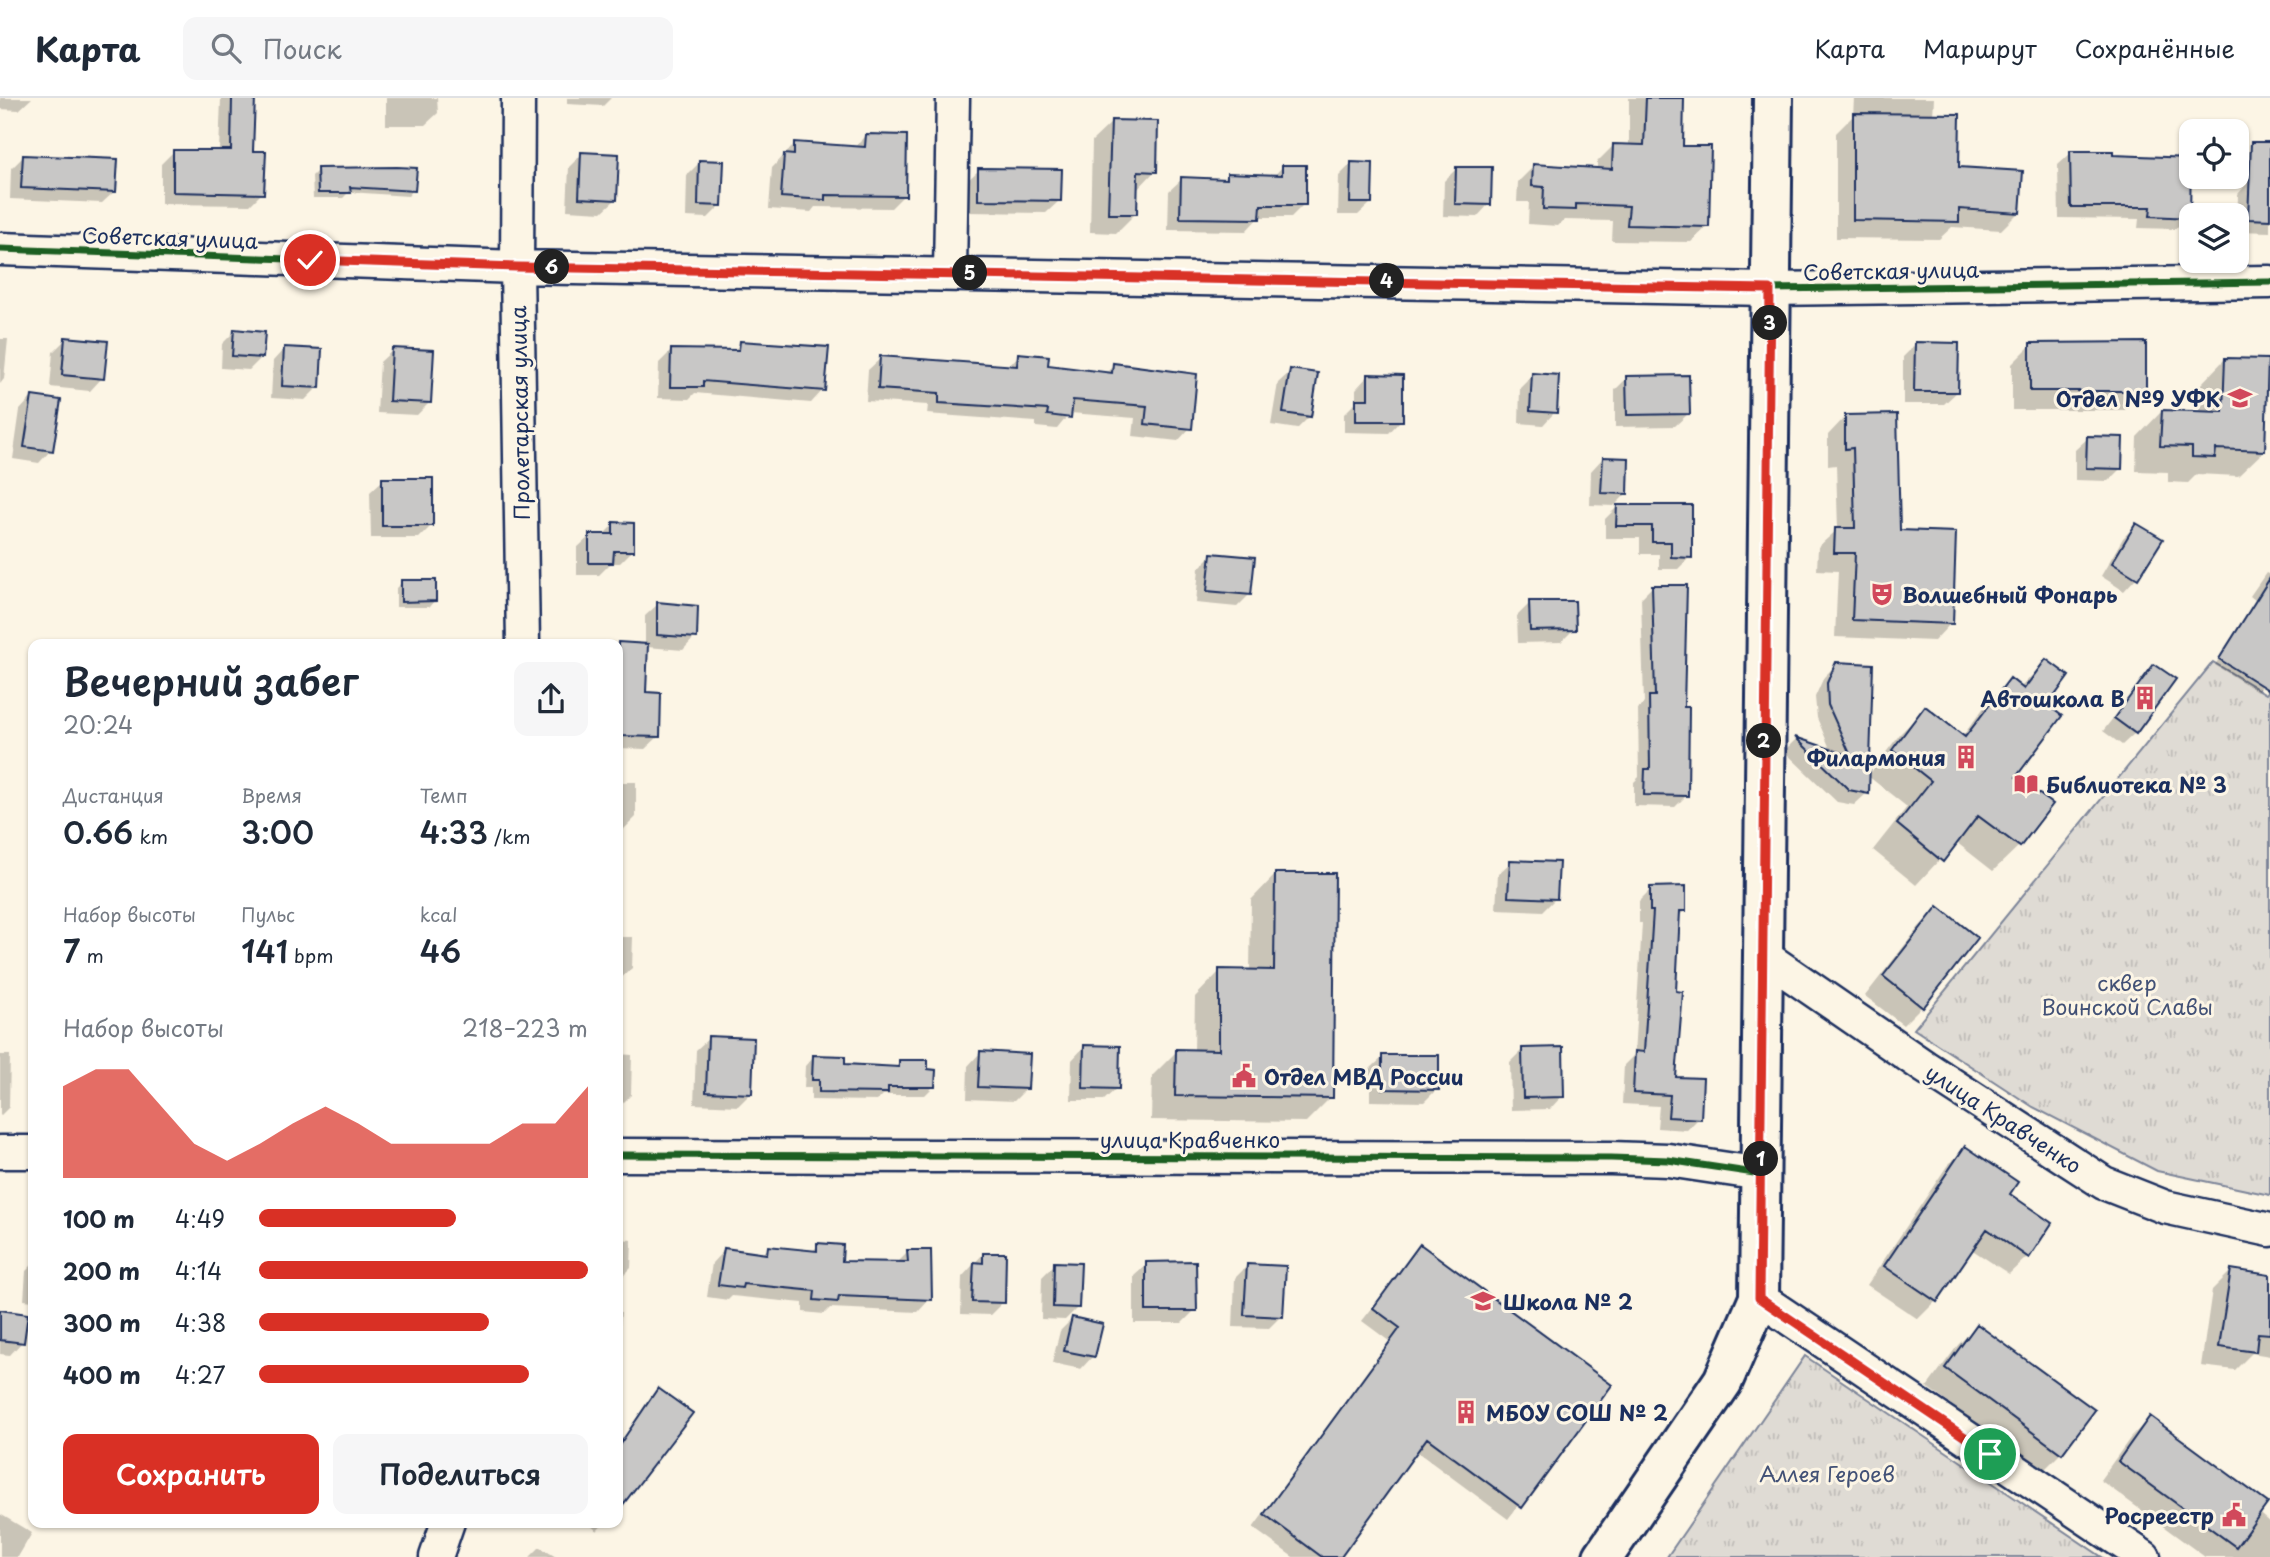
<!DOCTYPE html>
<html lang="ru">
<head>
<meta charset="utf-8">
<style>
	body { margin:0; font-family:"Playpen Sans",sans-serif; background:#f6f6f7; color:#1f2937; height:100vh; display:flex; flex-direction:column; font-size:26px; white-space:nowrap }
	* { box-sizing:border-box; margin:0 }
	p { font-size:23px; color:#747a83 }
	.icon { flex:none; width:38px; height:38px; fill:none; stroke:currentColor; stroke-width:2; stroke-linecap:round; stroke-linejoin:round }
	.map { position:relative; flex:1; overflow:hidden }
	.sheet { position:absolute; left:28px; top:541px; width:595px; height:889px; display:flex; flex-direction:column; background:#fff; border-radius:14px; box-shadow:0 2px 5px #0004 }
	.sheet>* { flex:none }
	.fabs { position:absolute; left:2179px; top:21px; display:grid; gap:14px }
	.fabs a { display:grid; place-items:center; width:70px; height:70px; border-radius:14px; background:#fff; box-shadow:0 2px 5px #0004; font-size:35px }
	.pin { position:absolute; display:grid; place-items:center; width:60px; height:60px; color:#fff; margin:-30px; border:4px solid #fff; border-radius:50%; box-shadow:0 2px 7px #0007 }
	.km { position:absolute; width:35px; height:35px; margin:-18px; border-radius:50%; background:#222; color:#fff; font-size:19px; line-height:35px; text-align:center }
	.round { display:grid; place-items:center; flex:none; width:74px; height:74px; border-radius:14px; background:#f6f6f7 }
	.headline { display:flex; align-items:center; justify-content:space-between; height:119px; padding:0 35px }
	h1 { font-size:38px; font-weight:600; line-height:52px }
	.metrics { display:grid; grid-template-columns:repeat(3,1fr); gap:10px; height:119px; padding:7px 35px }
	.metrics div { display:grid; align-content:center }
	.metrics b { font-size:30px; font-weight:600 }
	.metrics small { font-size:19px; font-weight:400 }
	.metrics p { font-size:19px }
	.chart { height:196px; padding:14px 35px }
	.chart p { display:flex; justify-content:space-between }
	.chart svg { width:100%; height:126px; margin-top:7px; fill:#d93025; opacity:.7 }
	.button { display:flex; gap:14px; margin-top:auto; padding:14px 35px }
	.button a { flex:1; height:80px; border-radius:14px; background:#d93025; color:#fff; font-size:28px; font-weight:600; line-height:80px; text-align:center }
	.button a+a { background:#f6f6f7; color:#1f2937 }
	ul { padding:0 35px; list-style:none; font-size:23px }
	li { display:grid; grid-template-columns:112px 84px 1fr; align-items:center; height:52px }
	li i { height:18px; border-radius:9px; background:#d93025 }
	header { display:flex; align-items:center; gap:42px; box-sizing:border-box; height:98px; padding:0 35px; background:#fff; border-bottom:2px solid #e0e1e3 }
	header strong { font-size:33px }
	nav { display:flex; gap:38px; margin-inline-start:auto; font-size:24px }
	.search { width:490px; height:63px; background:#f6f6f7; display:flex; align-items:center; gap:18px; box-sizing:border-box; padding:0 24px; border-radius:14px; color:#747a83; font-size:26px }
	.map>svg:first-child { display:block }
</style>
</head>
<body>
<header>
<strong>Карта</strong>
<div class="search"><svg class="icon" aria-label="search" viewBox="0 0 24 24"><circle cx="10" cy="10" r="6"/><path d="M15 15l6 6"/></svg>Поиск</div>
<nav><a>Карта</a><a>Маршрут</a><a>Сохранённые</a></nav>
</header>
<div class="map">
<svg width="2270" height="1459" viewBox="0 0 2270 1459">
	<defs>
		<pattern id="grass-tufts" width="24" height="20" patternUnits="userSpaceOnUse" patternTransform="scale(1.75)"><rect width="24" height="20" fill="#dfdbd4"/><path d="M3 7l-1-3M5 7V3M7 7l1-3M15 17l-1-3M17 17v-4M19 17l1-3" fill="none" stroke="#bfbcb8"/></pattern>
	</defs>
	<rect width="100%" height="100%" fill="#fcf5e5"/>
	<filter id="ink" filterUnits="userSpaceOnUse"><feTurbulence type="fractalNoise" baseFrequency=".0143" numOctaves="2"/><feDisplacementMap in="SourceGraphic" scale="14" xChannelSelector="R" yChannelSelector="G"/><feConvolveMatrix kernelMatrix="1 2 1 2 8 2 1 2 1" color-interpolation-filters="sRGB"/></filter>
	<g filter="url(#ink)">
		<path fill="url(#grass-tufts)" stroke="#7d8599" stroke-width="2" d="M2213,564L2266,596L2270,591V1097L2157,1073L2033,1009L1914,931Z
			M1805,1258L2102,1459H1667Z"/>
		<path fill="#0003" d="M0,0H32L19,12L0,11Z
			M253,0L251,54L262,95L250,107L161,106V66L174,53H219L221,1Z
			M386,0H437L438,15L425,27H386Z
			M567,0H611L603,8L567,6Z
			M1629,0H1682L1681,49L1708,128L1691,144L1612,143L1613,123L1564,122L1558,128L1528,126L1529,104H1517L1518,84L1534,68L1597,71V64L1613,48H1629Z
			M1854,0H1934L1933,18L1957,71L2019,114L2001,132L1952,129L1939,141L1836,140V35L1853,18Z
			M1112,24L1155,73L1136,93L1135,116L1116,135L1090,134L1092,43Z
			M866,38L904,97L891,110L815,109L811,114L769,111L772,70L795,46L854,50Z
			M2071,55L2111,58L2188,119L2175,131L2138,130L2139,121L2059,120L2058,67Z
			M582,56L615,102L602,114L567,112L569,69Z
			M24,58L115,93L102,105L10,101L11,71Z
			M2270,60V134L2237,133L2238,96Z
			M700,64L721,107L708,120L686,119L687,77Z
			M1351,66L1371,105L1358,117H1338L1339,78Z
			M1282,69L1304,106L1291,119H1259L1246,133L1168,132L1169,93L1182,81L1222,83L1228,77L1273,79Z
			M1456,71L1489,106L1477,119L1443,118L1444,83Z
			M318,72L413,92L408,98L349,94L343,100H313L312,78Z
			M979,72L1059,103L1046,115L966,114V84Z
			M235,233L262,259L249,272L221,270L222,246Z
			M0,241H8L4,281L0,286Z
			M66,241L102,280L90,293L50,289L53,254Z
			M741,245L823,292L811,305L695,295L689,301L658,300L659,265L671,253L732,254Z
			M1916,246L1957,294L1944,306H1903V259Z
			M2031,247L2144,292L2125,312H2012V266Z
			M285,250L318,289L305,302L271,300L273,263Z
			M393,252L430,304L417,317L377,315L380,264Z
			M1019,257L1046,269L1105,276L1114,267L1190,330L1178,343L1133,338L1135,320L1070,315L1057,331L1036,329V324L927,316L928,307L866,303L868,272L881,260L1008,269Z
			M2225,261L2264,353L2238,378L2197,376L2188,385L2168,384V374L2136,373L2137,339L2162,313L2199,315L2200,287Z
			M1291,273L1309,319L1297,331L1271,327L1278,285Z
			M1533,277L1555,314L1543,327L1519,325L1520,290Z
			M1368,278L1401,322L1389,335L1344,334V316L1356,304V291Z
			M1627,280L1688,316L1675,328L1615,329V292Z
			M32,299L51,352L39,365L13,361L20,312Z
			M1845,319L1898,434L1951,525L1934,543L1835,539L1838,473L1817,472L1818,449L1838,431L1836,367L1828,368V337Z
			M2088,340L2121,370L2108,383L2075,382V352Z
			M1603,360L1626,396L1614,408L1590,407L1591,373Z
			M383,382L432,427L419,440H371L370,394Z
			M1617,409H1690V459L1678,471H1659V456H1640V440H1605V421Z
			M614,426L632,453L620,465H611L599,477H577V450L590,438H602Z
			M2136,427L2161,441L2136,480L2124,493L2101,478L2123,440Z
			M1212,457L1249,497L1237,509L1196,505L1199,470Z
			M2266,475L2270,477V576L2257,593L2215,567L2256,503L2250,498Z
			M402,484L434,503L429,509H396V490Z
			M1652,489L1682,611L1686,698L1675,709L1634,708V684L1639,679L1638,611L1644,605L1641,500Z
			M1530,505L1574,531L1561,544L1518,545L1517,518Z
			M658,506L695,539L683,552L647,549L644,596L658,639L645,651L618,650V546H613H614L645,547V518Z
			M2046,563V608L2013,679L2019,748L1993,773L1956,744L1916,787L1873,752L1907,709L1868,678L1900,636L1925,611L1962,639L1985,608L2010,583L2020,590Z
			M1837,566L1867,695L1854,707L1837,704L1784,653L1796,641L1831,653L1817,620L1815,599L1824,579Z
			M2154,568L2135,635L2122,647L2103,633Z
			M618,684H636V719L623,732H618Z
			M1511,764L1555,801L1543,813L1496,811L1498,776Z
			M1276,776L1331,999L1306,1024L1151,1022L1152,978L1177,953H1194L1195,899L1220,873L1250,874L1251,802Z
			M1651,791L1685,812L1678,819L1674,980L1699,1020L1687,1032L1657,1030L1659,1008L1622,1006L1624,967L1634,957L1642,825H1639V803Z
			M1938,810L1922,908L1903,927L1865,898L1919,829Z
			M618,839H633L632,870L619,882Z
			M709,940L751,995L738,1008L694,1006L696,952Z
			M1084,949L1117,990L1104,1002H1071L1072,962Z
			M1522,952L1562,998L1550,1011L1511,1012L1510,964Z
			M980,955L1026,991L1014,1003L967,1001L968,968Z
			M618,956L632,957L631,997L618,1010Z
			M0,957H10L9,1009L0,1018Z
			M813,959L844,968L894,971L900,964L926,973L934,988L925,997H883L877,1003L811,1002V990H804L805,968Z
			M1383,959L1437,991L1424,1004L1370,1003V971Z
			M1965,1050L2008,1097L2027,1159L2009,1176L1971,1151L1936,1203L1918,1221L1867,1187L1947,1068Z
			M618,1141L632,1142L631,1170L619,1182Z
			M818,1147L840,1164L896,1166L908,1154L930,1201L918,1214L830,1210L824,1216L803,1214V1205L732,1198L728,1202L707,1199L712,1165L724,1152L761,1157L769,1150L812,1154Z
			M1421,1148L1610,1287L1508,1421L1416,1353L1338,1459H1293L1253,1430L1389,1243L1362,1223Z
			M983,1156L1003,1204L990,1217L961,1216L962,1179Z
			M33,1166V1203L24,1202L26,1173Z
			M1055,1166L1078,1209L1065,1222L1041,1221L1042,1179Z
			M1147,1166L1195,1212L1182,1225H1134V1178Z
			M1248,1167L1281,1218L1269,1230L1233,1229L1235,1180Z
			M2231,1173L2270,1179V1258L2252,1255L2235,1272L2201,1268L2212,1192Z
			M0,1214L22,1244L10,1257L0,1256Z
			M618,1214H621L618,1257Z
			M1072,1221L1093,1258L1081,1271L1052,1265L1060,1233Z
			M1977,1228L2061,1355L2042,1374L1927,1289L1958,1247Z
			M658,1293L691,1315L618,1410V1350L647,1304Z
			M2150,1320L2270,1424V1459H2205L2100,1382L2131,1339Z
			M0,1416L32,1435L18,1459H0Z
			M587,1424H605L597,1433Z
			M540,1449L556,1459H530Z"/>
		<path fill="#c8c7c6" stroke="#1b2f5e" stroke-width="2" d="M232,0H255L253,53H266L264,96L173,94V52H231Z
			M1646,0H1684L1683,48H1711L1709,129L1627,127L1629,108L1576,106V112L1543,111L1544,89L1532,88L1533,66L1612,71L1613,46L1644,47Z
			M1853,15L1960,16L1959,69L2023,73L2020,115L1959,111V124L1853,122Z
			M1111,22L1158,23L1157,74L1138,73L1137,116H1108Z
			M866,36L907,37L906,98L825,97V102L781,99L784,56L794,57V44L865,49Z
			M2251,44H2270V122L2248,121Z
			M2070,53H2113V57L2191,60L2190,120L2150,118L2151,109H2071Z
			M581,54L619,56L617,102L579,100Z
			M23,57L118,61L116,94L21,90Z
			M699,62L724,63L722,108L698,107Z
			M1351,64L1373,65L1372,105H1350Z
			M1282,67H1306V107H1261L1260,121L1180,120L1181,79L1227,81V75L1282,77Z
			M397,69L417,70L415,93L350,89L351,95H318L317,70Z
			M1456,69H1492L1491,107L1455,106Z
			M978,70L1062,71L1061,103L978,102Z
			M234,231L265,234L263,260L232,258Z
			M65,239L108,243L104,281L62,277Z
			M740,243L829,249L825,293L703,283V289H670L671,251L739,252Z
			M1915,244L1959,245L1958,294H1914Z
			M2146,244V293H2030V245Z
			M284,249L322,251L320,290L282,288Z
			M392,250L434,252L431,305L389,303Z
			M1018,255L1049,258L1048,267L1112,275L1113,265L1197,276L1192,331L1145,326L1147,308L1073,302L1071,320L1047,317L1048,312L939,305V295L878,291L880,258L1017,268Z
			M2225,260L2268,261L2265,353L2216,351L2215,360L2192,359V349L2160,348L2162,312L2223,314Z
			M1290,271L1318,275L1311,319L1283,315Z
			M1532,275L1559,277L1557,315L1530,313Z
			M1368,276L1403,277V323H1356V301H1368Z
			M1689,277L1690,316L1627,317L1626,278Z
			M32,298L61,302L53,353L24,349Z
			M1897,316L1900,432L1956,434L1953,526L1852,522L1855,455H1834L1835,430H1855L1853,350L1845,351V317Z
			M2087,338L2123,339L2122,371L2086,370Z
			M1603,359L1629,360L1628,396L1601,395Z
			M382,380H433V428H382Z
			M1617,407H1692V460L1671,459V444H1652V428H1616Z
			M613,424L634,425V453H614L613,465H589V436H613Z
			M2136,425L2163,441L2138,481L2112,465Z
			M1211,455L1255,459L1251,497L1207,493Z
			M2270,480V593L2219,561Z
			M401,482H436V503L401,504Z
			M1652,487H1687L1684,609H1689L1688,698L1644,697L1645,671H1650L1649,598H1655Z
			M1529,503H1575L1576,532L1530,533Z
			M657,504L698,508L697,540L657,537Z
			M618,544L648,546L646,594L661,595L660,639L618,638Z
			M2046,561L2069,578L2048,607L2062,618L2016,679L2053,706L2020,749L1978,718L1943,764L1897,726L1931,683L1892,652L1925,608L1965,639L2010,580L2024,591Z
			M1836,564L1873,566L1869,696L1849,692L1795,639L1851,658L1828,607L1827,585Z
			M2154,566L2176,581L2136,636L2114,620Z
			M1510,762L1559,764L1557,801L1508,799Z
			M1275,775H1335L1333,1000L1175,998L1176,951L1219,952V871L1274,872Z
			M1686,788V813H1680L1676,893L1683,894L1676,979L1703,980L1701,1021L1668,1019L1670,997L1633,995L1635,953L1644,954L1653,813H1650V789Z
			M1938,808L1978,840L1923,910L1883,878Z
			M708,938L754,940L752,996L706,994Z
			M1084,947L1120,948L1119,991L1083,990Z
			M1563,949L1564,999L1523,1000L1522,950Z
			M980,953L1030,956L1028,991L978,989Z
			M813,957L845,958V966L899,969V962H928V971L936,972L935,989H888V995L819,994V982H812Z
			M1382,957H1439V992L1382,991Z
			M1965,1048L2018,1084L2010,1096L2052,1125L2029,1160L1987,1131L1937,1204L1884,1168Z
			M817,1145L843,1147L842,1163L908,1164L907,1152H931L932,1202L839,1198L838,1204L814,1202L815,1193L743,1186L742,1190L718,1187L724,1150L767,1156L768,1148L817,1153Z
			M1420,1146L1612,1287L1522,1410L1427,1340L1341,1459H1322L1264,1416L1400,1230L1373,1210Z
			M983,1155H1006L1005,1205L972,1204L974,1164L983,1165Z
			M1196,1163L1197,1213H1146V1164Z
			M1054,1164L1081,1165L1079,1210L1053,1209Z
			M1247,1166L1286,1168L1283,1219L1244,1217Z
			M2231,1171L2270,1177V1236L2258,1235L2256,1254L2219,1249Z
			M0,1212L28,1216L24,1245L0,1242Z
			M1072,1219L1103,1226L1095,1259L1064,1253Z
			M1977,1226L2095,1312L2062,1356L1945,1270Z
			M658,1290L693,1315L618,1413V1349Z
			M2150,1318L2268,1405L2236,1449L2118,1363Z"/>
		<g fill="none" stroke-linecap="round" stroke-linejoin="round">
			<g stroke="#1b2f5e" stroke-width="37">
				<path id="minor" d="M518,0L517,169L523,546
					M0,151L517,169L1770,191L2270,184
					M950,174L953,0
					M1761,856L1925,969L2104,1085L2165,1109L2270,1132
					M0,1054H33
					M618,1057L1611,1060L1668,1062L1761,1076
					M1759,1200L2144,1459
					M436,1459L448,1424"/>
			</g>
			<g stroke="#1b2f5e" stroke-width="44">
				<path id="secondary" d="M1603,1459L1723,1283L1759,1200L1773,0"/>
			</g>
			<use href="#minor" stroke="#fcf5e5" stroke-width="32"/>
			<use href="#secondary" stroke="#fcf5e5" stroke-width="38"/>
			<g stroke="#fcf5e5" stroke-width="11">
				<path id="cycleway" d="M0,151L517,169L1770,191L2270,184
					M618,1057L1611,1060L1668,1062L1761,1076"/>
			</g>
			<use href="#cycleway" stroke="#1b5e20" stroke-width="7"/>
		</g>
	</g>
	<g fill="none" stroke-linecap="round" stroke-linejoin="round" filter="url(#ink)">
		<g stroke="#fff" stroke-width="14">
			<path id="route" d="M310,162L517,169L1770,191L1759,1200L1990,1356"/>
		</g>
		<use href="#route" stroke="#d93025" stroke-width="9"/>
	</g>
	<defs>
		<g id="school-bare" transform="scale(1.89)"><path d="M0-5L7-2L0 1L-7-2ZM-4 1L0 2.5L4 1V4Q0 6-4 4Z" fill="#d1495b" stroke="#fcf5e5" stroke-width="2.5" paint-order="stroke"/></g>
		<g id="theatre-bare" transform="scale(1.89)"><path d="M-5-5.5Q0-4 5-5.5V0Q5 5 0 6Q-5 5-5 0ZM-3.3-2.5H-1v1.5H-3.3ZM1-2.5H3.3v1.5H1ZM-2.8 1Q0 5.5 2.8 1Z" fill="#d1495b" stroke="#fcf5e5" stroke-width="2.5" paint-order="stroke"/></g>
		<g id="building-bare" transform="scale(1.89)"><path d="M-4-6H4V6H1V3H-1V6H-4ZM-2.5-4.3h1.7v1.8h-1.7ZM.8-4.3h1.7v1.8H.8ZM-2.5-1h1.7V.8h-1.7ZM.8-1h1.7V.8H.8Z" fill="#d1495b" stroke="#fcf5e5" stroke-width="2.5" paint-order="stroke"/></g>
		<g id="library-bare" transform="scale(1.89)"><path d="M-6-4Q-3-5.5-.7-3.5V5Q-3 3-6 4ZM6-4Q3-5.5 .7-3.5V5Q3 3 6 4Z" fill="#d1495b" stroke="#fcf5e5" stroke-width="2.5" paint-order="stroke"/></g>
		<g id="civic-bare" transform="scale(1.89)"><path d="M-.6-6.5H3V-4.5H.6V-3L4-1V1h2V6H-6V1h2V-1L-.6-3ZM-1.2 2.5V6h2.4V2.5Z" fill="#d1495b" stroke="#fcf5e5" stroke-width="2.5" paint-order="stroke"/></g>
	</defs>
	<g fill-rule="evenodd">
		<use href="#school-bare" x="2240" y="300"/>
		<use href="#theatre-bare" x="1882" y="496"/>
		<use href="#building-bare" x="2145" y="600"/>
		<use href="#building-bare" x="1966" y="659"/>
		<use href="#library-bare" x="2026" y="686"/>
		<use href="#civic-bare" x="1244" y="978"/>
		<use href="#school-bare" x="1483" y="1203"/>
		<use href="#building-bare" x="1466" y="1314"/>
		<use href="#civic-bare" x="2234" y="1417"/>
	</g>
	<g text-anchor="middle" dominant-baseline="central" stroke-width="6" stroke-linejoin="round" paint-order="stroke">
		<g font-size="21" fill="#1b2f5e" stroke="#fcf5e5">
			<text transform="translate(170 139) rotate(2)">Советская улица</text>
			<text transform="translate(1891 172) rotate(-1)">Советская улица</text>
			<text transform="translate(519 315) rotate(-91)">Пролетарская улица</text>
			<text transform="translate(2004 1020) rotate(33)">улица Кравченко</text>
			<text x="1190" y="1041">улица Кравченко</text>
		</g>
		<g font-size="21" font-weight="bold" fill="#1b2f5e" stroke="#fcf5e5" text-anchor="start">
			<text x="2220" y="300" text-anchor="end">Отдел №9 УФК</text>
			<text x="1902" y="496">Волшебный Фонарь</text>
			<text x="2125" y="600" text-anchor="end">Автошкола В</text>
			<text x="1946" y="659" text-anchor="end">Филармония</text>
			<text x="2046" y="686">Библиотека № 3</text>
			<text x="1264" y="978">Отдел МВД России</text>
			<text x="1503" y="1203">Школа № 2</text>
			<text x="1486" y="1314">МБОУ СОШ № 2</text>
			<text x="2214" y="1417" text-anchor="end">Росреестр</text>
		</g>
		<g font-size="21" fill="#425176" stroke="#fcf5e5">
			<text x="2127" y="884">сквер<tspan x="2127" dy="24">Воинской Славы</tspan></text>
			<text x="1827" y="1375">Аллея Героев</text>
		</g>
	</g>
</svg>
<div class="fabs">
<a><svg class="icon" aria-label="locate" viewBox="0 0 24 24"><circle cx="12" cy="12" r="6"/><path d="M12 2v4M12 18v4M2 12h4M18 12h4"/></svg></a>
<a><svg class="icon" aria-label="layers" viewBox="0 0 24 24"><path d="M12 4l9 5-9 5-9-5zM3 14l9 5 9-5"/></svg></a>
</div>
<div class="pin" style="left:1990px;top:1356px;background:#1e9e55"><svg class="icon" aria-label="arrive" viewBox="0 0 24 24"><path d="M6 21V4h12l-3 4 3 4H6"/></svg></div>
<div class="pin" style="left:310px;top:162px;background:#d93025"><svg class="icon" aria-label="check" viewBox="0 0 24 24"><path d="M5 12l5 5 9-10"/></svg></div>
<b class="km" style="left:1761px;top:1061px">1</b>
<b class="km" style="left:1764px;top:643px">2</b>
<b class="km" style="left:1770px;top:225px">3</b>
<b class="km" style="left:1387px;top:183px">4</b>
<b class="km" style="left:970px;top:175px">5</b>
<b class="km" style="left:552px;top:169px">6</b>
<section class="sheet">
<div class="headline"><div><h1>Вечерний забег</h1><p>20:24</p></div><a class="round"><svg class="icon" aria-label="share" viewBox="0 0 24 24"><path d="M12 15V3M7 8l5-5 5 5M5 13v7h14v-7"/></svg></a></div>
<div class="metrics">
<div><p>Дистанция</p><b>0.66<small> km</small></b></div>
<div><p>Время</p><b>3:00</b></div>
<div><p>Темп</p><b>4:33<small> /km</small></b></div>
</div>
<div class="metrics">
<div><p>Набор высоты</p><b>7<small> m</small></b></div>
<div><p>Пульс</p><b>141<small> bpm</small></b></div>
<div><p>kcal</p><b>46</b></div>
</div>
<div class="chart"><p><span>Набор высоты</span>218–223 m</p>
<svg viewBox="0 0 160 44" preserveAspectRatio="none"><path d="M0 44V12L10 6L20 6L30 19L40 32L50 38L60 32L70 25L80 19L90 25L100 32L110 32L120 32L130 32L140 25L150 25L160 12V44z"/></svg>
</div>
<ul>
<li><b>100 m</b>4:49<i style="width:60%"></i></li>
<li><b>200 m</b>4:14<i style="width:100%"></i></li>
<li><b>300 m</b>4:38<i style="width:70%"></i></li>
<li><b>400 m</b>4:27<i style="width:82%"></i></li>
</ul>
<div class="button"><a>Сохранить</a><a>Поделиться</a></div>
</section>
</div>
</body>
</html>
